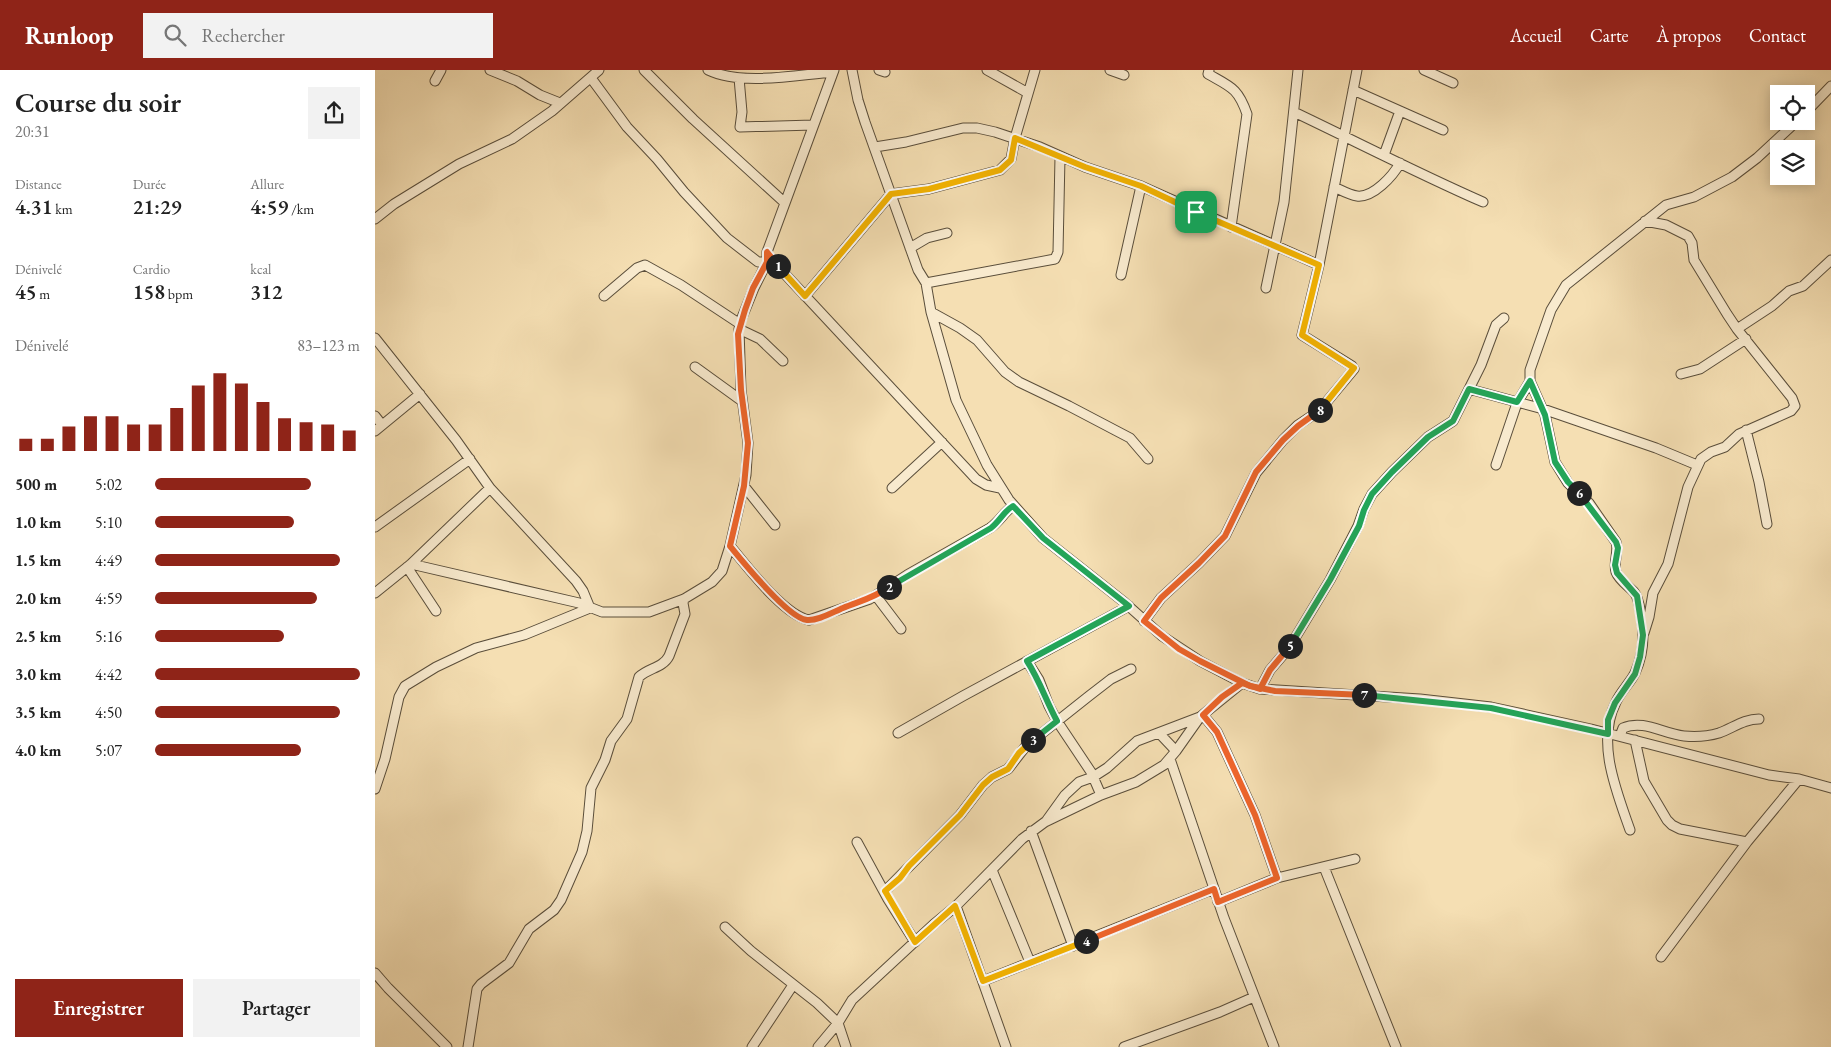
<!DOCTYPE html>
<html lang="fr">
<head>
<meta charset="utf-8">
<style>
	body { margin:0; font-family:"EB Garamond",serif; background:#f2f2f2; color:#222; height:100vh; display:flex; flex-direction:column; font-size:19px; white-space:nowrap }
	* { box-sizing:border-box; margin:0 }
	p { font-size:16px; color:#767676 }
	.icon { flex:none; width:28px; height:28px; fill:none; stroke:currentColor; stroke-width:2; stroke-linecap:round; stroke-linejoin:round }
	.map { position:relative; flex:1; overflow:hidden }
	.sheet { display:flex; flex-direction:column; background:#fff; width:375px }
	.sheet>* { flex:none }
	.tools { position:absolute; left:1395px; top:15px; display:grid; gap:10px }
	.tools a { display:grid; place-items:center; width:45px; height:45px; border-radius:0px; background:#fff; box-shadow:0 2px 12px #0003; font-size:25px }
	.pin { position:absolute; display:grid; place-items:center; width:42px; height:42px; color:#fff; margin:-21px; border-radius:10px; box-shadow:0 2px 8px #0006 }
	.km { position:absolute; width:25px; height:25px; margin:-12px; border-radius:50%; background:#222; color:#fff; font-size:14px; line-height:25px; text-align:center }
	.round { display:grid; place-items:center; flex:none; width:52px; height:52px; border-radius:0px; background:#f2f2f2 }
	.summary { display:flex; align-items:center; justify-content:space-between; height:85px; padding:0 15px }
	h1 { font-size:28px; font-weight:600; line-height:38px }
	.figures { display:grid; grid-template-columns:repeat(3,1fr); gap:8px; height:85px; padding:5px 15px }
	.figures div { display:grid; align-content:center }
	.figures b { font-size:21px; font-weight:600 }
	.figures small { font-size:14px; font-weight:400 }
	.figures p { font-size:14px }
	.chart { height:140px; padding:10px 15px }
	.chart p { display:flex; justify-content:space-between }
	.chart svg { width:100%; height:90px; margin-top:5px; stroke:#8f2418; stroke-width:6 }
	.cta { display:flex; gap:10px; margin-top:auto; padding:10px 15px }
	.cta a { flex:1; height:58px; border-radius:0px; background:#8f2418; color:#fff; font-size:20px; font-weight:600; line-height:58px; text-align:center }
	.cta a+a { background:#f2f2f2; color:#222 }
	ul { padding:0 15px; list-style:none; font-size:16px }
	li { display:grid; grid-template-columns:80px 60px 1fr; align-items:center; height:38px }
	li i { height:12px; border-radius:6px; background:#8f2418 }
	header { display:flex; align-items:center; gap:30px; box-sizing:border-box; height:70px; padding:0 25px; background:#8f2418; color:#fff }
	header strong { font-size:24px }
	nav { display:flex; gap:28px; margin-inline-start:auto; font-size:18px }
	.search { width:350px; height:45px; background:#f2f2f2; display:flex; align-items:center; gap:12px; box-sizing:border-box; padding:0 18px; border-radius:0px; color:#767676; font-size:19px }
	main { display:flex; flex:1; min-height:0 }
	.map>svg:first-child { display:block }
</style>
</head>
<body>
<header>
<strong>Runloop</strong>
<div class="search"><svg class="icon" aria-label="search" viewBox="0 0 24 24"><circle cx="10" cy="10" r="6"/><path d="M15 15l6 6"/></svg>Rechercher</div>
<nav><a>Accueil</a><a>Carte</a><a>À propos</a><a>Contact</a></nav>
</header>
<main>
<section class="sheet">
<div class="summary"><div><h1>Course du soir</h1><p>20:31</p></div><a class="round"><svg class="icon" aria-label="share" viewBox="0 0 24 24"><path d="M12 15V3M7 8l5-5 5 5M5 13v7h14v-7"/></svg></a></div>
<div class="figures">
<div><p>Distance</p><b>4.31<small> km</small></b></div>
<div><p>Durée</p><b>21:29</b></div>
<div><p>Allure</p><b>4:59<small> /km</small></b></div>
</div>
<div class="figures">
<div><p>Dénivelé</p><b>45<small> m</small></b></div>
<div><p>Cardio</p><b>158<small> bpm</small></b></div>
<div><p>kcal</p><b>312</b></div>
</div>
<div class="chart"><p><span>Dénivelé</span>83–123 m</p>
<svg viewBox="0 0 160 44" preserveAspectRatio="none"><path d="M5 44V38M15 44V38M25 44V32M35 44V27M45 44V27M55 44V31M65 44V31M75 44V23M85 44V12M95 44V6M105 44V11M115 44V20M125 44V28M135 44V30M145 44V31M155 44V34"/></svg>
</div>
<ul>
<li><b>500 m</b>5:02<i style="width:76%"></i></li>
<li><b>1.0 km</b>5:10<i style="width:68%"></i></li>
<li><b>1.5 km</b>4:49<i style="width:90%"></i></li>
<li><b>2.0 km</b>4:59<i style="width:79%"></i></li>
<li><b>2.5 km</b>5:16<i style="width:63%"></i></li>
<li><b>3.0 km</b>4:42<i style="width:100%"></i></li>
<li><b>3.5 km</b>4:50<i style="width:90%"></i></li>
<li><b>4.0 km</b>5:07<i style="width:71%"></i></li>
</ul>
<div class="cta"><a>Enregistrer</a><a>Partager</a></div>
</section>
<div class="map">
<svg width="1456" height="977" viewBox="0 0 1456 977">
	<rect width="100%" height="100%" fill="#f5dfb3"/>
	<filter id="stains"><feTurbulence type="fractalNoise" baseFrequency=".004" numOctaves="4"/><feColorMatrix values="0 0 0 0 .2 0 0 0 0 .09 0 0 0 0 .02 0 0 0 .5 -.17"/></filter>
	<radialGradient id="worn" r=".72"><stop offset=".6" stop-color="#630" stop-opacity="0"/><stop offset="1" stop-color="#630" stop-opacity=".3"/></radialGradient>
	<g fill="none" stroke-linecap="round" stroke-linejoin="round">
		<g stroke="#5a4e3b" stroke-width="11">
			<path id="minor" d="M115,0L142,11L165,25L185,33
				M269,0L318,49L410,133
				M333,0C367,16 420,5 458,2
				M477,0L483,30L490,52L543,200L551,213L556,242L581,330L612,395L634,430L668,468L749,532L787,566L825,591L867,613L885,619L1045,629L1116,637L1216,659L1394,705L1424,709L1456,718
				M504,0L510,2
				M612,0L653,23
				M735,0L749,5
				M834,0L833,4C856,17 863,18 872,44L856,157
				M1049,0L1078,13
				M216,8L252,57L282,89L309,122L352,168L383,192H392
				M364,8L367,42L365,57L438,55
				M60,11L66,0
				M978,20L1068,60
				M919,42C982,72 1044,104 1108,132
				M1431,42L1456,16
				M500,77L531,72L588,58H602L620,62L665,77L710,97L766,116L944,195
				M1009,85L1025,41
				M959,117C966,120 974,125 982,126C998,128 1018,106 1025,93
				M0,149L19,134L84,94L137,69L177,41L224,0
				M535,178L552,168L572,163
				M392,182L394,187L601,409L611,415L625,418
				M746,205L766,116
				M551,213L680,189L683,182L685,87
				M891,218L909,132L923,0
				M229,226L262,198L270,195L306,215L365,254
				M430,226L516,124L554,119L625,100L636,89L640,68L660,0
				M556,242L585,258L602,270L630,302L644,312L694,336L755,368L773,389
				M364,259L385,269L408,291
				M1362,259L1397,236L1414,221L1428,216L1456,190
				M0,268L81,370L115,418L201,511L208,521L215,538L149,565L101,578L61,597L30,616L24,627L10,689L0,719
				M320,297L367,331
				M1306,304L1325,299L1371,269
				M1094,319L1168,339L1281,378L1322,395
				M0,346L7,355
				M1371,360L1384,412L1392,454
				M0,361L45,324
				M1121,395L1142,333L1155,311
				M369,416L400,455
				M517,418L567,372
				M0,457L95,389
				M355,476C372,496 408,545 434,550L495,529L532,505L615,458C625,451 629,442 638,436
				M36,494L204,533L227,542H274L309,529L337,512L347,501L355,476L371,405L373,373L366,320L364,259L366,250L379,218L392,192V182L459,0
				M32,497L61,541
				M0,523L36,494L115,418
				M501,526L526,559
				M769,551L786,528L824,493L850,466L881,403L908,370L923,355L944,341L979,299L977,296L927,265L944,195L982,0
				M1269,563L1274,547L1278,523L1293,494L1313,417L1326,389L1336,382L1350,377L1364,364L1416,341L1420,336L1417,328L1362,259L1352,244L1319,190L1317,173L1313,166L1291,155L1270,151
				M652,591L664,610L674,636L682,651L716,702L726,725
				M885,619L895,600L914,578L955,510L983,456L989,439L997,424L1017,402L1053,367L1078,351L1106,295L1121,255L1129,248
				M828,645L842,662L880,745L902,808
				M523,663L588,626L754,536
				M784,663L801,681
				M1245,666L1248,658C1269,649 1288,664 1309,666C1319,667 1334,666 1344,663C1358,658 1369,649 1384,649
				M1260,670L1269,711L1292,750L1297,755L1305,759L1372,772
				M795,689L849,848L899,977
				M672,750L690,725L704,712L718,707L732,698L762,671L825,647
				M1255,760C1241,720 1221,672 1241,632C1246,621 1255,613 1260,603C1265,592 1268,578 1268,566C1268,556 1265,529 1259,522C1253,516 1244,510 1241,502C1238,492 1244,482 1241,472L1214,433L1193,413L1180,392L1170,345L1155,311V300L1176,240L1191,215L1291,135L1319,127L1357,107L1382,88L1422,51
				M656,761L698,876
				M482,772L513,829L540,872
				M949,797L1021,977
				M617,800L655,892
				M510,821L585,745L608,715L617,707L633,699L651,676L714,626L736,609L756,599
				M843,832L902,808L980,789
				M581,836L631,977
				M350,857L376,881L442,933L463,953L471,977
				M1286,887L1372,772L1424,709
				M0,903L13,918L72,977
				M608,911L839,819
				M93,977L102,919L106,914L134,893L154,859L179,840L186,830L207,782L212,761L216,718L230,690L236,671L252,649L264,607C273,598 288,598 294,586L310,544L308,533L309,529
				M377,977L418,915
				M443,977L463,953L477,930L559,854L581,836L647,769L670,752L726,725L761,712L789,695L801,681L825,647L867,613
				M749,977L845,942L879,927"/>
		</g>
		<use href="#minor" stroke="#f8eace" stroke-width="9"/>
	</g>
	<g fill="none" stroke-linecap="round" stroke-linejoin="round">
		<g stroke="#fff" stroke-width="10">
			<path id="split-1" d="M403,196L430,226L516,124L554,119L625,100L636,90L640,68L710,97L766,116L821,142"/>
		</g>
		<g stroke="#fff" stroke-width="10">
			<path id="split-2" d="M403,196L392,182V192L378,218L370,240L363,264L366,320L373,373L369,416L355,476C368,492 413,548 432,550C443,551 458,542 468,538C485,531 499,528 514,517"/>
		</g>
		<g stroke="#fff" stroke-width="10">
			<path id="split-3" d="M514,517L616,458C625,451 629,441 638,436L668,468L754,536L652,591C665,611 671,631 682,651L658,670"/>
		</g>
		<g stroke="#fff" stroke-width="10">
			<path id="split-4" d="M658,670L644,683L633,699L617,707L608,715L585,745L534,796L525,808L510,821L540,872L580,836L608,911L711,871"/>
		</g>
		<g stroke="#fff" stroke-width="10">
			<path id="split-5" d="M711,871L839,819L843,832L902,808L880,745L842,662L828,645L847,627L867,613L885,619L895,600L915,576"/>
		</g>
		<g stroke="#fff" stroke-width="10">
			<path id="split-6" d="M915,576L955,510L984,456L989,440L997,424L1017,402L1053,367L1078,351L1094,319L1142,332L1155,311L1170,345L1180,392L1193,412L1204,423"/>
		</g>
		<g stroke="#fff" stroke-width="10">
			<path id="split-7" d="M989,625L1116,638L1233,664V650L1240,633L1260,604L1265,587L1268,565L1262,526L1242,503L1240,495L1243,478L1241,472L1204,423"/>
		</g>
		<g stroke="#fff" stroke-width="10">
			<path id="split-8" d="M945,340L923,356L908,370L881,402L850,466L824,493L786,528L769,551L804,579L825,591L875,616L900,621L989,625"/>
		</g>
		<g stroke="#fff" stroke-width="10">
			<path id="split-9" d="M821,142L944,195L927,265L979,298L945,340"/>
		</g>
		<use href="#split-1" stroke="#f5b400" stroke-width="6"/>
		<use href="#split-2" stroke="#f0652b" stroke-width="6"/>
		<use href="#split-3" stroke="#22a559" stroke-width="6"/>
		<use href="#split-4" stroke="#f5b400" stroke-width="6"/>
		<use href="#split-5" stroke="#f0652b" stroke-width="6"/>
		<use href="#split-6" stroke="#22a559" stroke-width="6"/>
		<use href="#split-7" stroke="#22a559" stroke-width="6"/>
		<use href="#split-8" stroke="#f0652b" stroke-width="6"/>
		<use href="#split-9" stroke="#f5b400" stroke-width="6"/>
	</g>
	<rect width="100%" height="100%" filter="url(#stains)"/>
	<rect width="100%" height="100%" fill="url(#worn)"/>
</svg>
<div class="tools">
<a><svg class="icon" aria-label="locate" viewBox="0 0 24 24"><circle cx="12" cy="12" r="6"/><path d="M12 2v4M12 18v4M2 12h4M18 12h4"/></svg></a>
<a><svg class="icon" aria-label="layers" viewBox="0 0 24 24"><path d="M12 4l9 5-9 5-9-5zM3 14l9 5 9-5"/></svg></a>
</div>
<div class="pin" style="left:821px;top:142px;background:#1e9e55"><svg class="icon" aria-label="arrive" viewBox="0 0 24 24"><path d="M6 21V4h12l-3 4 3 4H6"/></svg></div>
<b class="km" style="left:403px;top:196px">1</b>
<b class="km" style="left:514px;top:517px">2</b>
<b class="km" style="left:658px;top:670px">3</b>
<b class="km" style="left:711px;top:871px">4</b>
<b class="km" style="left:915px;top:576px">5</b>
<b class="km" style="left:1204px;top:423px">6</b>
<b class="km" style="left:989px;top:625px">7</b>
<b class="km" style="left:945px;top:340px">8</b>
</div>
</main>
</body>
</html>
